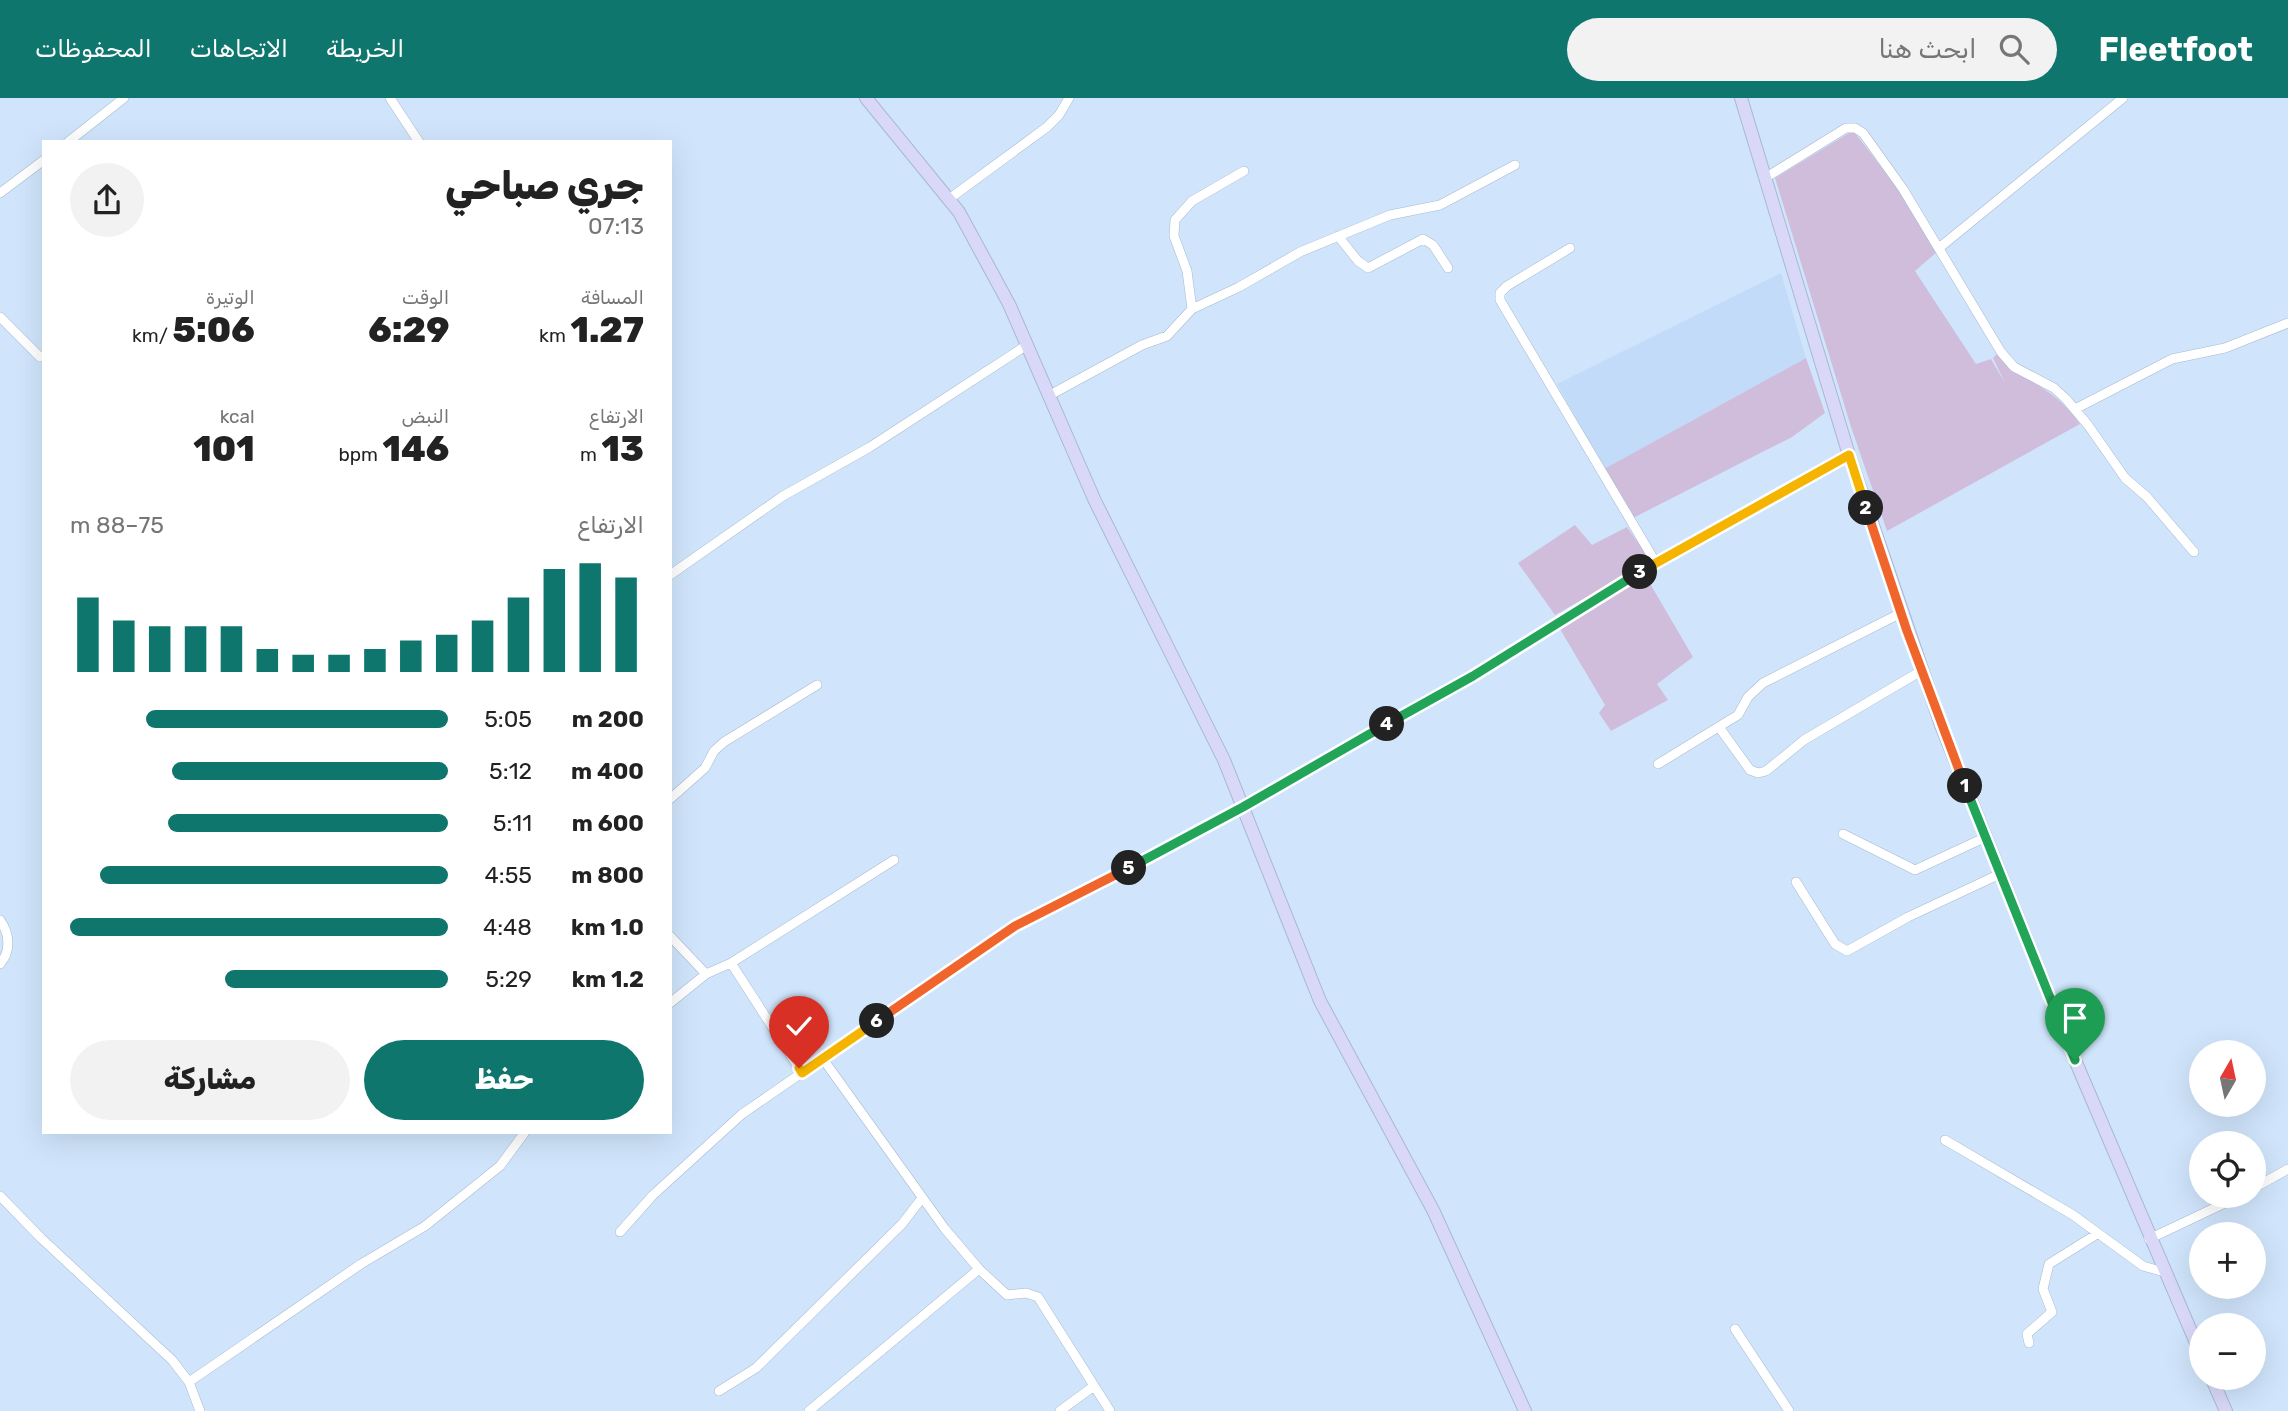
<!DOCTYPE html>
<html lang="ar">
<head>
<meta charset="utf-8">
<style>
	body { margin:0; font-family:Rubik,Cairo,sans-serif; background:#f2f2f2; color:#222; direction:rtl; height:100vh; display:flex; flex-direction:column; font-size:26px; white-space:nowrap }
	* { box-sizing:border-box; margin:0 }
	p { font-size:23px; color:#767676 }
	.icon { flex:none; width:38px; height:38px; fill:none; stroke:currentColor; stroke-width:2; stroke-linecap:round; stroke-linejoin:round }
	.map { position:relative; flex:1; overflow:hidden; direction:ltr }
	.sheet { position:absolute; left:42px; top:42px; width:630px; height:994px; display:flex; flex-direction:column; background:#fff; border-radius:0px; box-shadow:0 7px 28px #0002; direction:rtl }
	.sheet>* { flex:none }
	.needle { width:46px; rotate:9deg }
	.tools { position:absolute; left:2189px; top:942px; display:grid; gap:14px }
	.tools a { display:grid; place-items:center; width:77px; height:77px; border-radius:50%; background:#fff; box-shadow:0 7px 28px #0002; font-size:35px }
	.pin { position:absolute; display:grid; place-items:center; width:60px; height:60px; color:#fff; margin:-72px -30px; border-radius:50% 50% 50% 0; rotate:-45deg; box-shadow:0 0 7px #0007 }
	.pin .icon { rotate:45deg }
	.km { position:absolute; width:35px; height:35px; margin:-18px; border-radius:50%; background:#222; color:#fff; font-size:19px; line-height:35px; text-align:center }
	.round { display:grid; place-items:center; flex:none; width:74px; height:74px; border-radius:37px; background:#f2f2f2 }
	.overview { display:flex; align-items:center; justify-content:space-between; height:119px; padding:0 28px }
	h1 { font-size:38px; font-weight:800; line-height:52px }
	.metrics { display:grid; grid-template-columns:repeat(3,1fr); gap:10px; height:119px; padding:7px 28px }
	.metrics div { display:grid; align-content:center }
	.metrics b { font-size:35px; font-weight:800 }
	.metrics small { font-size:19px; font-weight:400 }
	.metrics p { font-size:19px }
	.chart { height:196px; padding:14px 28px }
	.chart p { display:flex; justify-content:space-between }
	.chart svg { width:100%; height:126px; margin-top:7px; stroke:#0f766e; stroke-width:6 }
	.action { display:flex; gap:14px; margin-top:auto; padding:14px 28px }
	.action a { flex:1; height:80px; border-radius:42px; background:#0f766e; color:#fff; font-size:28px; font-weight:800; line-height:80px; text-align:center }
	.action a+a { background:#f2f2f2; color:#222 }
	ul { padding:0 28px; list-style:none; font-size:23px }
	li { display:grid; grid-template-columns:112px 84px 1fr; align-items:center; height:52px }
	li i { height:18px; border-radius:9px; background:#0f766e }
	header { display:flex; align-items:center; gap:42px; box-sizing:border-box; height:98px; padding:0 35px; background:#0f766e; color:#fff }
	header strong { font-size:33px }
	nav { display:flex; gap:38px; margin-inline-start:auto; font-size:24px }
	.search { width:490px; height:63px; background:#f2f2f2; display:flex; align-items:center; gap:18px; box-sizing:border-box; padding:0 24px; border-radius:38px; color:#767676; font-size:26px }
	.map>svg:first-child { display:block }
</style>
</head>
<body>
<header>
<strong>Fleetfoot</strong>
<div class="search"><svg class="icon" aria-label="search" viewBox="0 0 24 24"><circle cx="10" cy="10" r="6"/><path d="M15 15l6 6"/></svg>ابحث هنا</div>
<nav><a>الخريطة</a><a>الاتجاهات</a><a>المحفوظات</a></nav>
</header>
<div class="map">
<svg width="2288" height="1313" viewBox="0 0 2288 1313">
	<rect width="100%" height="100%" fill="#d0e5fc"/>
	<path fill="#c2dbf9" d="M1781,175L1806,260L1604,371L1557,286Z"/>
	<path fill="#d0bddc" d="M1849,35H1855L1908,104L1938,153L1915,173L1976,266L1991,261L2005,285L1993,260L1997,256C2026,286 2054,288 2080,326L1887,433L1851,329L1775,80Z
		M1806,260L1825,315L1792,339L1633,420L1604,371Z
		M1575,427L1592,447L1627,429L1651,463L1555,517L1518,465Z
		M1645,477L1693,559L1657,586L1668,602L1611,633L1599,615L1605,607L1557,526Z"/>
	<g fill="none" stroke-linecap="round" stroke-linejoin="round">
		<g stroke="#a6b9d0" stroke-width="10">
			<path id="street" d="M390,0L419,44
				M68,44L124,0
				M1765,80L1846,30H1855L1863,35L1903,91L2001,254L2014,269L2054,290L2066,301L2088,327L2125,380L2147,399L2194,454
				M0,95L44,62
				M949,101L1047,29L1059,17L1069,0
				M1338,138L1358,163L1368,170L1423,141L1433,147L1448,170
				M1570,150L1507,188L1500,195V202L1656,465
				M1939,150L2123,0
				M1192,211L1187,173L1174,138L1175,122L1192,103L1244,73
				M0,219L40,259
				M1050,297L1142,247L1167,238L1192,211L1239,189L1300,154L1390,117L1440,107L1515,67
				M2075,311L2172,261L2225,250L2288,225
				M670,477L783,398L870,349L1027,247
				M1719,629L1750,672L1758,675L1766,673L1804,642L1921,573
				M1658,666L1738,617L1748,599L1763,585L1901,515
				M670,701L705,670L714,653L724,644L817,587
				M1843,736L1915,772L1986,739
				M1796,784L1835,846L1847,853L1908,819L2002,775
				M0,822C10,836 11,853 0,866
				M670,838L706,876L731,865L802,975
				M731,865L894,762
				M670,905L706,876
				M823,961L945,1131L979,1171L1007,1197L1026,1195L1038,1199L1110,1313
				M1945,1042L2073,1117L2143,1168L2164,1174
				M2254,1090L2288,1071
				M0,1098L41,1140L172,1262L189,1284L200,1313
				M620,1134L653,1097L742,1016L1015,828L1243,709L1473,578L1656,465L1849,357
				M2149,1141L2242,1097
				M1735,1231L1789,1313
				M2029,1245L2027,1236L2052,1214L2043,1191L2049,1166L2097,1136
				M189,1284L361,1166L425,1128L500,1068L525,1034
				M719,1293L756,1270L902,1126L922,1100
				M809,1313L979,1171
				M1060,1313L1094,1288"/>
		</g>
		<g stroke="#a6b9d0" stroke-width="14">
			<path id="secondary" d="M866,0L959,114L1009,206L1095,403L1224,662L1320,903L1433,1112L1525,1313
				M1741,0L1849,357L1941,627L2075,962L2202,1259
				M2211,1279L2226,1313"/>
		</g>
		<use href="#street" stroke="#fff" stroke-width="9"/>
		<use href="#secondary" stroke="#d9d8f8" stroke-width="12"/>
	</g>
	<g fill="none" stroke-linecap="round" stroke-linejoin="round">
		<g stroke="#fff" stroke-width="14">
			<path id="split-1" d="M1965,688L2075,962"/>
		</g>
		<g stroke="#fff" stroke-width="14">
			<path id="split-2" d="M1866,410L1907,533L1965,688"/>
		</g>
		<g stroke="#fff" stroke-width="14">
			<path id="split-3" d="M1640,474L1849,357L1866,410"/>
		</g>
		<g stroke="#fff" stroke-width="14">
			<path id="split-4" d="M1387,626L1473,578L1640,474"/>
		</g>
		<g stroke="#fff" stroke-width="14">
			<path id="split-5" d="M1129,770L1243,709L1387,626"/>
		</g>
		<g stroke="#fff" stroke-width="14">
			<path id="split-6" d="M877,923L1015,828L1129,770"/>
		</g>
		<g stroke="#fff" stroke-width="14">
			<path id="split-7" d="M799,970L802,975L877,923"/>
		</g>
		<use href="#split-1" stroke="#22a559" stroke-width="9"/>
		<use href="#split-2" stroke="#f0652b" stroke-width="9"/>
		<use href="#split-3" stroke="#f5b400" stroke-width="9"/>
		<use href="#split-4" stroke="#22a559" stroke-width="9"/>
		<use href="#split-5" stroke="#22a559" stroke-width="9"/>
		<use href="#split-6" stroke="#f0652b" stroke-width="9"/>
		<use href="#split-7" stroke="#f5b400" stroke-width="9"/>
	</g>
</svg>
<div class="tools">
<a><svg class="needle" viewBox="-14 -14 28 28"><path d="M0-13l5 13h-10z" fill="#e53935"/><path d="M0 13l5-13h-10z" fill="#767676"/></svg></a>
<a><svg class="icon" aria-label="locate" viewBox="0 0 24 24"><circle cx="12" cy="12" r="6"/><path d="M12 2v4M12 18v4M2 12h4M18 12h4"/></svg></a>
<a>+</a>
<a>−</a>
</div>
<div class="pin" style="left:2075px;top:962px;background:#1e9e55"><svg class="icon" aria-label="arrive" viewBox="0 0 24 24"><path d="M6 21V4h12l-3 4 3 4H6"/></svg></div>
<div class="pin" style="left:799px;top:970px;background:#d93025"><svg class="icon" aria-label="check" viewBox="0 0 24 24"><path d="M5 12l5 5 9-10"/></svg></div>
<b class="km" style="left:1965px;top:688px">1</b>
<b class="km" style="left:1866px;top:410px">2</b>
<b class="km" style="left:1640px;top:474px">3</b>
<b class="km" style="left:1387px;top:626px">4</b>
<b class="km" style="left:1129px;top:770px">5</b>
<b class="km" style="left:877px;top:923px">6</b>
<section class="sheet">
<div class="overview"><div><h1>جري صباحي</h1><p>07:13</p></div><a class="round"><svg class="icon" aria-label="share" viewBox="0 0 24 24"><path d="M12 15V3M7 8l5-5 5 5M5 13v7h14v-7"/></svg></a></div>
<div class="metrics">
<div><p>المسافة</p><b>1.27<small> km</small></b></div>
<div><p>الوقت</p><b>6:29</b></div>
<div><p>الوتيرة</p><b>5:06<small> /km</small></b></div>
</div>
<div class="metrics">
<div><p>الارتفاع</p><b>13<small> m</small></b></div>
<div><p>النبض</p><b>146<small> bpm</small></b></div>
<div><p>kcal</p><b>101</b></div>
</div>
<div class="chart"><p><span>الارتفاع</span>75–88 m</p>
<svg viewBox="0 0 160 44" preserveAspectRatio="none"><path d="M5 44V18M15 44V26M25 44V28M35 44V28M45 44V28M55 44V36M65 44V38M75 44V38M85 44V36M95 44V33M105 44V31M115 44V26M125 44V18M135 44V8M145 44V6M155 44V11"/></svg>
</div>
<ul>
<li><b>200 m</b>5:05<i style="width:80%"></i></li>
<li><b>400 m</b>5:12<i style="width:73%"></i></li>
<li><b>600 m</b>5:11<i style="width:74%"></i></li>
<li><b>800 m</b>4:55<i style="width:92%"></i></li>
<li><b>1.0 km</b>4:48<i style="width:100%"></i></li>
<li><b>1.2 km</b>5:29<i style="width:59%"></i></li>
</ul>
<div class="action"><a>حفظ</a><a>مشاركة</a></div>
</section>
</div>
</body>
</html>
